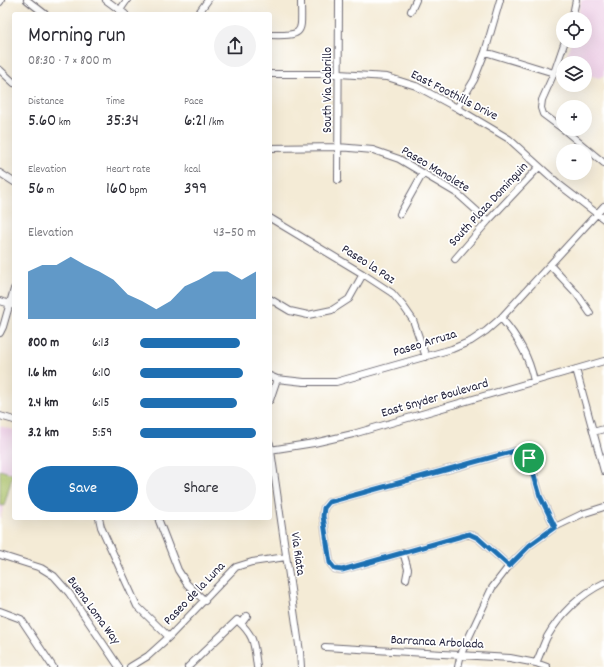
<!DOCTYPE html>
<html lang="en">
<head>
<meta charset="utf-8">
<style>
	body { margin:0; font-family:Dekko,sans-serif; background:#f2f2f3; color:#2b2b33; height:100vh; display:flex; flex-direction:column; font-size:15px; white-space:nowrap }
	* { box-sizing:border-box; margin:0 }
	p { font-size:13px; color:#7c7c81 }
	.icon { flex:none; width:22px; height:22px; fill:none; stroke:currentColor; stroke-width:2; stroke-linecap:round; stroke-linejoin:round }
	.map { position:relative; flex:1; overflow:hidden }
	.drawer { position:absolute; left:12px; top:12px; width:260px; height:508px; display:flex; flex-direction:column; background:#fff; border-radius:4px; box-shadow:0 4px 16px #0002 }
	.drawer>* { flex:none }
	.fabs { position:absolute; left:556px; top:12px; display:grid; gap:8px }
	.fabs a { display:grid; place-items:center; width:36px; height:36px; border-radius:50%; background:#fff; box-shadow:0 4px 16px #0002; font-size:20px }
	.pin { position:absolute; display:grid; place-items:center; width:34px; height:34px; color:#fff; margin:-17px; border:2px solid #fff; border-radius:50%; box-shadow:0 1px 4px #0007 }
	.round { display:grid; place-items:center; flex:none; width:42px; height:42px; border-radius:21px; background:#f2f2f3 }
	.headline { display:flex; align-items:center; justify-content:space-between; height:68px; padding:0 16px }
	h1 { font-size:22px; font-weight:600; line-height:30px }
	.figures { display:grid; grid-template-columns:repeat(3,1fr); gap:6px; height:68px; padding:4px 16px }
	.figures div { display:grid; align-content:center }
	.figures b { font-size:17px; font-weight:600 }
	.figures small { font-size:11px; font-weight:400 }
	.figures p { font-size:11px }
	.chart { height:112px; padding:8px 16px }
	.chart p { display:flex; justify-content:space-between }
	.chart svg { width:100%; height:72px; margin-top:4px; fill:#1f6fb2; opacity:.7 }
	.cta { display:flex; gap:8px; margin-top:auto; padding:8px 16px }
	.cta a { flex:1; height:46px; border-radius:24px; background:#1f6fb2; color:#fff; font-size:16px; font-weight:600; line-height:46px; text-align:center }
	.cta a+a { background:#f2f2f3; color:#2b2b33 }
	ul { padding:0 16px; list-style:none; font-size:13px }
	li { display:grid; grid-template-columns:64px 48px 1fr; align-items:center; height:30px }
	li i { height:10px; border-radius:5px; background:#1f6fb2 }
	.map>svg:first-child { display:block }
</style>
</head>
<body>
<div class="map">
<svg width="604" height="667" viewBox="0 0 604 667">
	<rect width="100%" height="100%" fill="#fff"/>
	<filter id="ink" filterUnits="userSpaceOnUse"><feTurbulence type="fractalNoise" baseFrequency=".025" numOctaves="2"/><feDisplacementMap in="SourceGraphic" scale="8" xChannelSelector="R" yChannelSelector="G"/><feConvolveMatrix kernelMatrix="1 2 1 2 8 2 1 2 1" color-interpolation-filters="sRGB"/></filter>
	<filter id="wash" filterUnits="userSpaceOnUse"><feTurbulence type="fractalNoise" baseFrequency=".012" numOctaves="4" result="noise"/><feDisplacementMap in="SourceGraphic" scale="16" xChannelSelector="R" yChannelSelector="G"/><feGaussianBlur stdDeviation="0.9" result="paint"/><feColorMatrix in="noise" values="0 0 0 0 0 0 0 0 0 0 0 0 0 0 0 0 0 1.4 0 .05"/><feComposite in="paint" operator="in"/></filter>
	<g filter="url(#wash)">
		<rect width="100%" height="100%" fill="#f4ebd6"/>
		<path fill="#eed0e7" d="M581,0H604V75L599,78L585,74V63H565L571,41H585V19H577Z
			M0,426L14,430V471L0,519Z"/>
		<path fill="#adc469" stroke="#687352" d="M0,470L13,474L4,506L0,505Z"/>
	</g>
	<g filter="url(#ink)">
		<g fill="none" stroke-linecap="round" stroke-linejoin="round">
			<g stroke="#6c6871" stroke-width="8">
				<path id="minor" d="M27,0L45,14
					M106,0L125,14
					M0,2L1,0
					M120,10L127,0
					M411,11L416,0
					M200,14V11L208,0
					M572,19L576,0
					M270,35C306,36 301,33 301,0
					M485,52L554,73
					M0,70L14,83
					M270,74H339L387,77L416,86L457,108L509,139L561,186L604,219
					M457,108L474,80L485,52L500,0
					M563,129L543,114L541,108L542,100L554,73L565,41
					M563,129L604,163
					M270,148L338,147L373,150L399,159L458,194L488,221
					M0,173L14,182
					M338,180L339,0
					M400,214L423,173
					M270,218L363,274L392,293L404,307L413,320L426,357
					M455,259L488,221L539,167
					M550,265L577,294L590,313
					M270,299L290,311L308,315L332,310L349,299L363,274
					M0,301L14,305
					M501,318C518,337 529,356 534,381
					M0,333L3,327L14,289
					M576,369L604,471
					M270,376L277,379L304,382H336L452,349L471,341L486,331L501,318L604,206
					M270,400L277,379
					M0,416L14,420
					M593,432L604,429
					M270,444L300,652L301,667
					M270,450L314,443L353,434L604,361
					M99,518L101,527L137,606L169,637
					M159,521L178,570L187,584L205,601
					M403,552L408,569L406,579
					M0,555L41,568L54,576L69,593L119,667
					M509,566L478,538L469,534L342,570L335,569L330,563L323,516L324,508L329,502L515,451H525L529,457L540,496L555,527
					M0,611L21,619L53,667
					M241,624L247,616
					M325,647L510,658L536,663L547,667
					M536,663C540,655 543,645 547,637C560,614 581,594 604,583
					M130,667L148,656L169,637L236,567L252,562L286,557
					M188,667L237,620C255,636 254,644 257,667
					M458,667L461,654L492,588L509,566L530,545L555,527L582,514L604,507"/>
			</g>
			<use href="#minor" stroke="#fff" stroke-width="6"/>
		</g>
	</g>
	<g fill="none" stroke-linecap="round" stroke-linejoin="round" filter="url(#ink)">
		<g stroke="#fff" stroke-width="8">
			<path id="route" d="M515,451H525L529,458L540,496L555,527L530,545L509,566L478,538L469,534L342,570L335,569L330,563L323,516L324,508L329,502Z"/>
		</g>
		<use href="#route" stroke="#1f6fb2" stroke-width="5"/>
	</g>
	<g text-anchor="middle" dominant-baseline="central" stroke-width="3.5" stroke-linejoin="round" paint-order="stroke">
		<g font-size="13" fill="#22223b" stroke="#fff">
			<text transform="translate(328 90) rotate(-90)">South Via Cabrillo</text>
			<text transform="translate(454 96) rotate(27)">East Foothills Drive</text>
			<text transform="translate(435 170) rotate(31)">Paseo Manolete</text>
			<text transform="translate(489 205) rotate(-47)">South Plaza Dominguin</text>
			<text transform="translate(368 265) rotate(33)">Paseo la Paz</text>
			<text transform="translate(425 344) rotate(-17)">Paseo Arruza</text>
			<text transform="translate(435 399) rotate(-16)">East Snyder Boulevard</text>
			<text transform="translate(297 554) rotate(82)">Via Riata</text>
			<text transform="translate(195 594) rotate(-46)">Paseo de la Luna</text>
			<text transform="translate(93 611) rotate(54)">Buena Loma Way</text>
			<text transform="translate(437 643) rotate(3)">Barranca Arbolada</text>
		</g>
	</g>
</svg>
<div class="fabs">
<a><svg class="icon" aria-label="locate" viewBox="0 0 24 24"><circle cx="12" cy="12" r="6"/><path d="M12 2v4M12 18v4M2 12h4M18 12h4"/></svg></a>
<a><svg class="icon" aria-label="layers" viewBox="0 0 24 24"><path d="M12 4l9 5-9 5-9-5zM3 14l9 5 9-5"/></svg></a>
<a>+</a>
<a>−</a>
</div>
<div class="pin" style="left:529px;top:458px;background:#1e9e55"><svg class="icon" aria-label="arrive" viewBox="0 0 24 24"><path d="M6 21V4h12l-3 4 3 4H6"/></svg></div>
<section class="drawer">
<div class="headline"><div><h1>Morning run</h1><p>08:30 · 7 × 800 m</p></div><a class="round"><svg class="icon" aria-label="share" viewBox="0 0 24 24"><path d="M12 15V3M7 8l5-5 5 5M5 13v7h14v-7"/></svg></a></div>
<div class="figures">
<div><p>Distance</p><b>5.60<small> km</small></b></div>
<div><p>Time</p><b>35:34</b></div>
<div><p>Pace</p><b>6:21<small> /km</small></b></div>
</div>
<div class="figures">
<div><p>Elevation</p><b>56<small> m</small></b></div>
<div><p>Heart rate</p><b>160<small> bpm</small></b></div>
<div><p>kcal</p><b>399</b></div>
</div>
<div class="chart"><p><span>Elevation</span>43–50 m</p>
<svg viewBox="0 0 160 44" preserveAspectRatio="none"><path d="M0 44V15L10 11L20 11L30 6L40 11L50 15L60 20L70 29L80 33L90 38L100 33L110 24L120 20L130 15L140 15L150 20L160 15V44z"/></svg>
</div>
<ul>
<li><b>800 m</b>6:13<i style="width:86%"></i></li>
<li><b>1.6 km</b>6:10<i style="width:89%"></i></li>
<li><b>2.4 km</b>6:15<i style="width:84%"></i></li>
<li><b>3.2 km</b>5:59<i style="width:100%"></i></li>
</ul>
<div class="cta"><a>Save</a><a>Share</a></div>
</section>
</div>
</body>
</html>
